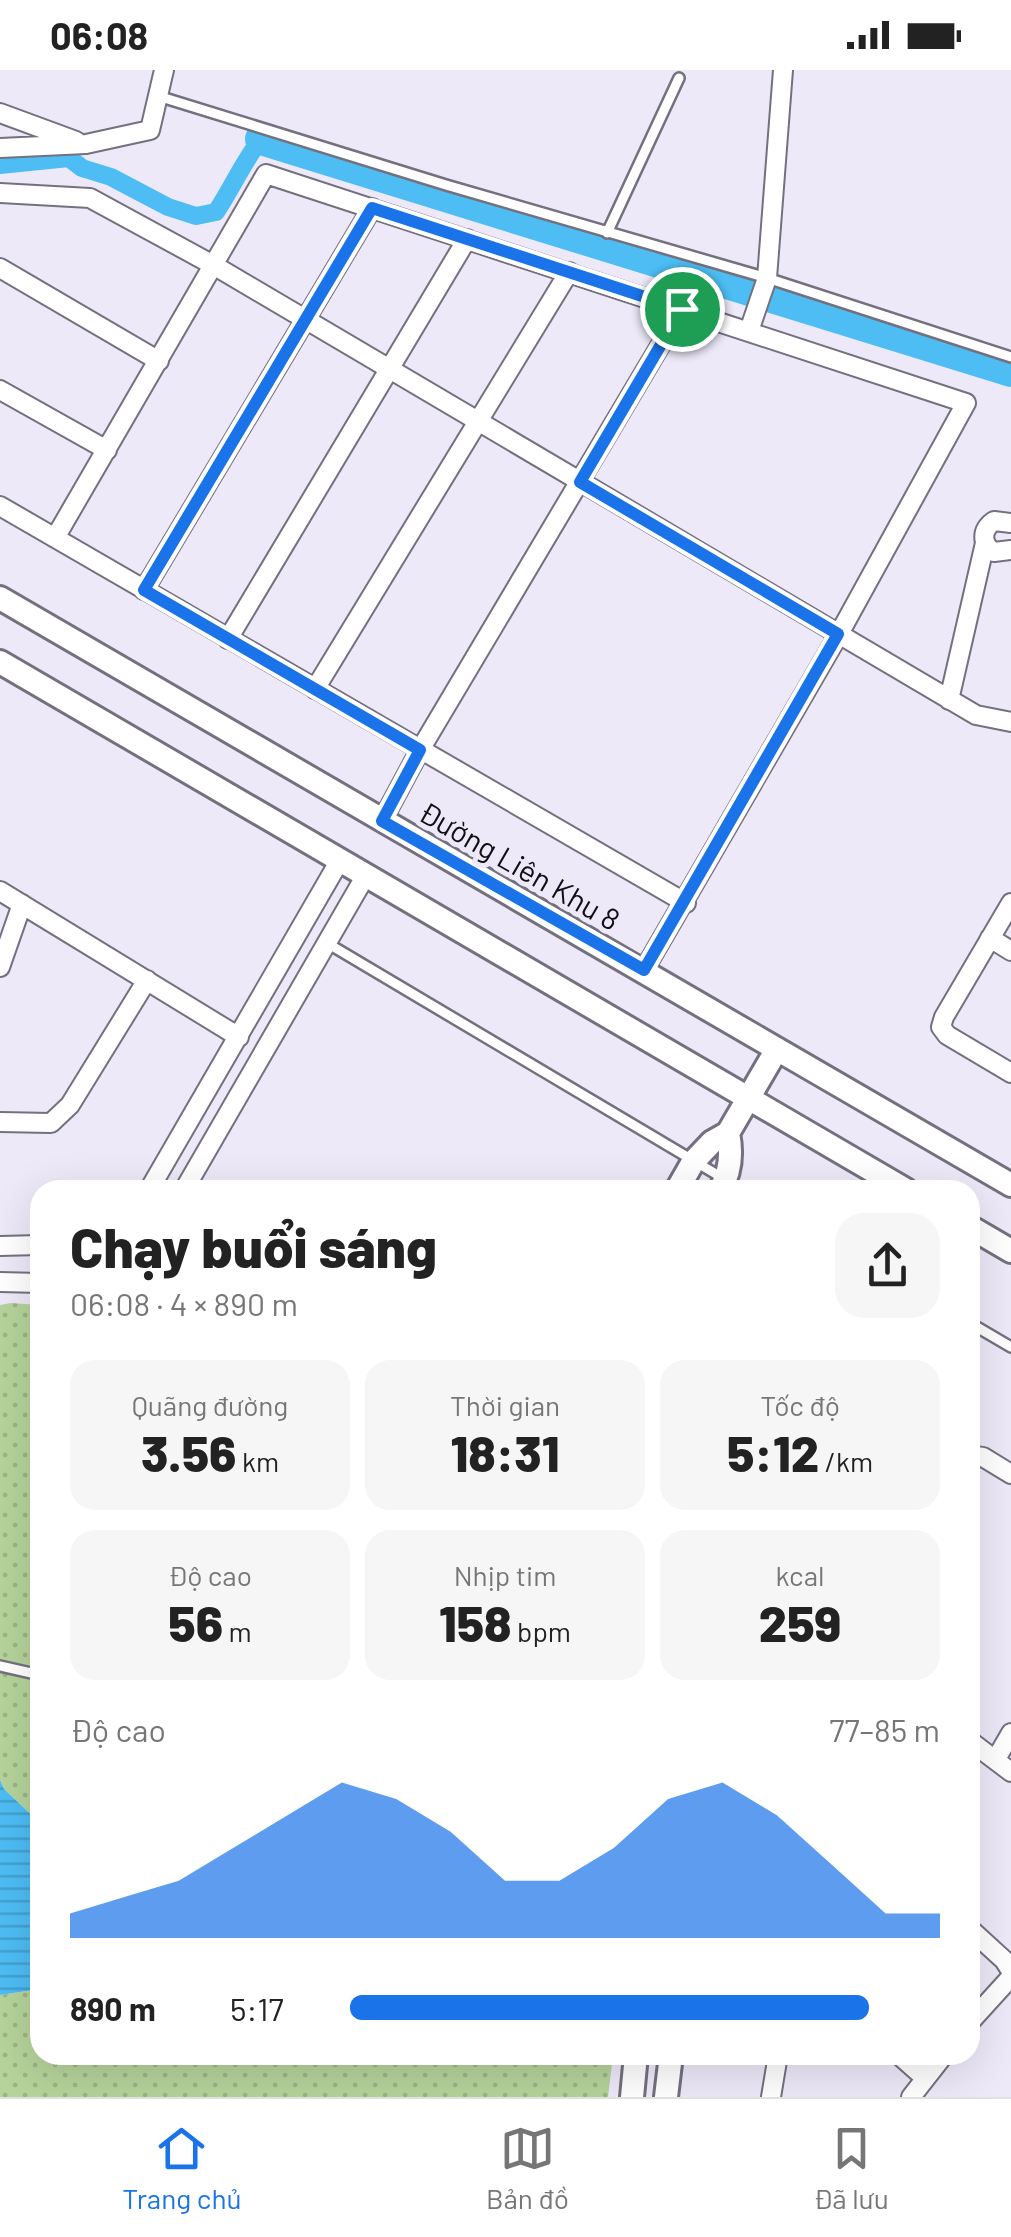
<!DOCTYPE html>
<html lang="vi">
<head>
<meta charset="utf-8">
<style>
	body { margin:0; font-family:Barlow,sans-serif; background:#f6f6f6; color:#222; height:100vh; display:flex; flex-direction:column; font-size:38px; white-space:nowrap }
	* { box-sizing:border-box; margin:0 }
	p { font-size:32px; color:#767676 }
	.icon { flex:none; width:55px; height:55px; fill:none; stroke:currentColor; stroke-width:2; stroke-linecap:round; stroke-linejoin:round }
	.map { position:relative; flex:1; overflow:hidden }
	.side { position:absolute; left:30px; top:1110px; width:950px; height:885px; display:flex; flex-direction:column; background:#fff; border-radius:30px; box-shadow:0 10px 40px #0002 }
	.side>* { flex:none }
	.pin { position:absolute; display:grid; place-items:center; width:85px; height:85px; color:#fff; margin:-42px; border:5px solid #fff; border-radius:50%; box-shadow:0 2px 10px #0007 }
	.round { display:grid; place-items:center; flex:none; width:105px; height:105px; border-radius:30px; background:#f6f6f6 }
	.overview { display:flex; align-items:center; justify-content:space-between; height:170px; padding:0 40px }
	h1 { font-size:55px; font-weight:800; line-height:75px }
	.stats { display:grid; grid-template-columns:repeat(3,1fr); gap:15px; height:170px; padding:10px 40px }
	.stats div { display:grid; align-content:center; border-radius:25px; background:#f6f6f6; text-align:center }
	.stats b { font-size:50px; font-weight:800 }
	.stats small { font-size:28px; font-weight:400 }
	.stats p { font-size:28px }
	.chart { height:280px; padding:20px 40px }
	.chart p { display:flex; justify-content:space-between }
	.chart svg { width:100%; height:180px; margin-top:10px; fill:#1a73e8; opacity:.7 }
	ul { padding:0 40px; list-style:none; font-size:32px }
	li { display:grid; grid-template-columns:160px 120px 1fr; align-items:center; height:75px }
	li i { height:25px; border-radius:12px; background:#1a73e8 }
	.status { display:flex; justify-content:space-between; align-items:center; height:70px; padding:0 50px; background:#fff; direction:ltr }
	.status svg { height:28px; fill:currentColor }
	.dock { display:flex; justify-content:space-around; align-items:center; height:140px; border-top:2px solid #e0e0e0; background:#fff; font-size:28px; color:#767676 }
	.dock a { display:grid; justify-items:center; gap:5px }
	.dock .current { color:#1a73e8 }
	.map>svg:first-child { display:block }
</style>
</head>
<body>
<div class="status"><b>06:08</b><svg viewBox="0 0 49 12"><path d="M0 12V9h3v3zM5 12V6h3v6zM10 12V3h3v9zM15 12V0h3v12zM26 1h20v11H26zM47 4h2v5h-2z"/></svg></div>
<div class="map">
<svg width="1011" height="2027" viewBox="0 0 1011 2027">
	<defs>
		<pattern id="park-dots" width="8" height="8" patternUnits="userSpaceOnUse" patternTransform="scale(2.5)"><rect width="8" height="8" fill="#b6d39b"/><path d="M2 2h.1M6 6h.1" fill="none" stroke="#9bb485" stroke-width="1.8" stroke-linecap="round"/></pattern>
		<pattern id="water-rules" width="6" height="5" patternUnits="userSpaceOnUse" patternTransform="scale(2.5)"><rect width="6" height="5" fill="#4dbdf4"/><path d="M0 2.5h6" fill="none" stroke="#42a1d0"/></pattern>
	</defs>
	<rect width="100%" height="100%" fill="#eee9f9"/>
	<path fill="url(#park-dots)" d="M11,1233L40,1235V1753L4,1719L0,1710V1235Z
		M40,1919V1985H613L608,2027H0V1925Z"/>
	<path fill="url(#water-rules)" d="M0,1710L4,1719L40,1753V1919L0,1925Z"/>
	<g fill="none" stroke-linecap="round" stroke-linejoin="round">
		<path stroke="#4dbdf4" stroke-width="18" d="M0,95L69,88L82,98L111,107L168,137L196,146L216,142C232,118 243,92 261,69"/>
		<path stroke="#4dbdf4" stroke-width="32" d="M261,69L1011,301"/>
		<g stroke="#74707e" stroke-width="14">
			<path id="service" d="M158,26L446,115L767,208L1011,287
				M607,163L679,8
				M327,873L743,1120
				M970,1253L1011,1277
				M0,1596L40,1605"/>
		</g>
		<g stroke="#74707e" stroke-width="22">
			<path id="minor" d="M0,43L76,71
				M0,78L86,74L150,60L164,0
				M0,123L90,128L215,196L976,645L1011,652
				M0,198L159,291
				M749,261L767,208L783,0
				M0,320L107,380
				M0,436L686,833
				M1011,453L994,451C981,460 981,474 994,482L1011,480
				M55,468L266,104L966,333L839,564L644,900
				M144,520L372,138
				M228,569L467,169
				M315,619L569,202
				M949,630L985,473
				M382,751L420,680L682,239
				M0,821L239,967
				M1011,833L944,947L941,957L947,965L1011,1003
				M990,868L1011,881
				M0,897L22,834
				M0,1052L51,1053L70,1035L147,910
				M149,1120L340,790
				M184,1120L366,805
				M0,1176L40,1175
				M0,1212L40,1213
				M970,1385L983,1387L1011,1404
				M970,1671L1011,1702
				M996,1689L1011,1663
				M970,1859L1004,1890L1011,1901
				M970,1952L1011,1907
				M899,1985L925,2008
				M771,2027L778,1985
				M911,2027L944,1985"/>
		</g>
		<g stroke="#74707e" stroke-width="28">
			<path id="tertiary" d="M0,528L1011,1115
				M0,592L906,1120
				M677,1120L693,1092L712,1072L728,1063L777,979
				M720,1120C731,1102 732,1083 728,1063
				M970,1157L1011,1181
				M632,2027L636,1985
				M666,2027L671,1985"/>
		</g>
		<use href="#service" stroke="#fff" stroke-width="9"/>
		<use href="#minor" stroke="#fff" stroke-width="18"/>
		<use href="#tertiary" stroke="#fff" stroke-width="22"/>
	</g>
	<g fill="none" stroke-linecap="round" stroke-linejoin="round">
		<g stroke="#fff" stroke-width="20">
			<path id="route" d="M372,138L682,239L580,412L838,564L644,900L382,751L420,680L144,520Z"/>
		</g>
		<use href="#route" stroke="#1a73e8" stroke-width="12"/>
	</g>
	<g text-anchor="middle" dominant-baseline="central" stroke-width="10" stroke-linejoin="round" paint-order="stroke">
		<g font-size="30" fill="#110f14" stroke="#eee9f9">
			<text transform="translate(520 795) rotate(30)">Đường Liên Khu 8</text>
		</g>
	</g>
</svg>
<div class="pin" style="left:682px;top:239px;background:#1e9e55"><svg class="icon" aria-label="arrive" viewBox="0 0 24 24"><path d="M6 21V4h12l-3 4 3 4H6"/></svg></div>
<section class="side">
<div class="overview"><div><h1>Chạy buổi sáng</h1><p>06:08 · 4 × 890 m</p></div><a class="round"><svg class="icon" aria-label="share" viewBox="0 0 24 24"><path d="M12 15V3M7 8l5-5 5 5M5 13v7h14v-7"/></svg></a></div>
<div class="stats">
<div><p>Quãng đường</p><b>3.56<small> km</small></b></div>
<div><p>Thời gian</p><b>18:31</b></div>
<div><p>Tốc độ</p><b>5:12<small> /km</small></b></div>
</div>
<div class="stats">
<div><p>Độ cao</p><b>56<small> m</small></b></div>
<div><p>Nhịp tim</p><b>158<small> bpm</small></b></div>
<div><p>kcal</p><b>259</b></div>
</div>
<div class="chart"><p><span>Độ cao</span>77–85 m</p>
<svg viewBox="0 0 160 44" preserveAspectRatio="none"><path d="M0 44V38L10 34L20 30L30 22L40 14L50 6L60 10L70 18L80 30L90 30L100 22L110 10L120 6L130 14L140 26L150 38L160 38V44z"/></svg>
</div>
<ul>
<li><b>890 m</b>5:17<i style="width:88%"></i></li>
</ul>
</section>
</div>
<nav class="dock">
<a class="current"><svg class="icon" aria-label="home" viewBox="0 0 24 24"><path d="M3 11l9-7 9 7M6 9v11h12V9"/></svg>Trang chủ</a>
<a><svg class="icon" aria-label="map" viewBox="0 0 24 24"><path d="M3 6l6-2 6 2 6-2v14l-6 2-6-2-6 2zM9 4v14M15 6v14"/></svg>Bản đồ</a>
<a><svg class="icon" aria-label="saved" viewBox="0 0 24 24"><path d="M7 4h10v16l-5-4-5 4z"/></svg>Đã lưu</a>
</nav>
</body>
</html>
